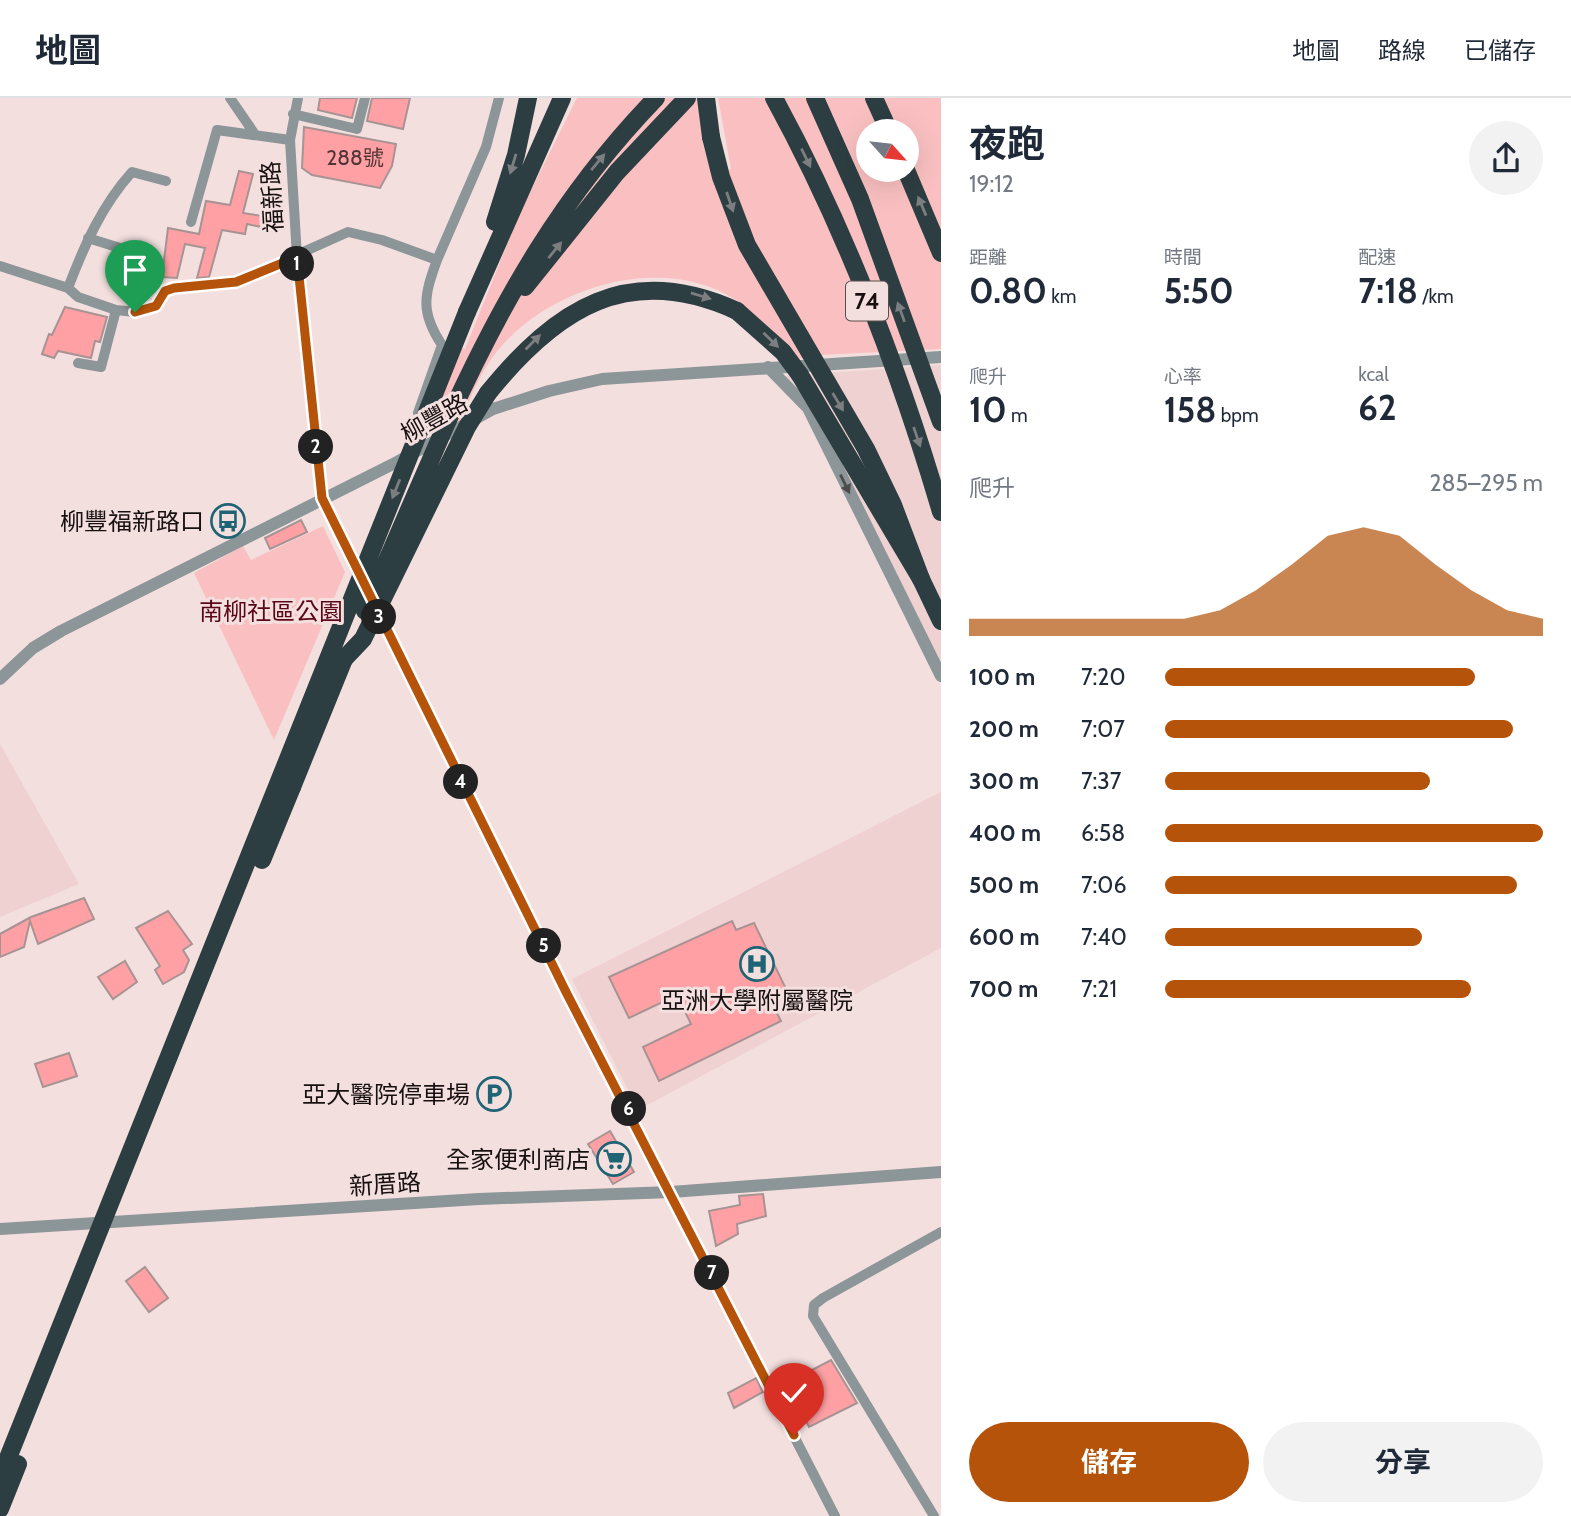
<!DOCTYPE html>
<html lang="zh-TW">
<head>
<meta charset="utf-8">
<style>
	body { margin:0; font-family:Cabin,"Noto Sans TC",sans-serif; background:#f2f2f3; color:#1f2937; height:100vh; display:flex; flex-direction:column; font-size:26px; white-space:nowrap }
	* { box-sizing:border-box; margin:0 }
	p { font-size:23px; color:#747a83 }
	.icon { flex:none; width:38px; height:38px; fill:none; stroke:currentColor; stroke-width:2; stroke-linecap:round; stroke-linejoin:round }
	.map { position:relative; flex:1; overflow:hidden }
	.side { display:flex; flex-direction:column; background:#fff; width:630px }
	.side>* { flex:none }
	.needle { width:46px; rotate:117deg }
	.buttons { position:absolute; left:856px; top:21px; display:grid; gap:14px }
	.buttons a { display:grid; place-items:center; width:63px; height:63px; border-radius:50%; background:#fff; box-shadow:0 7px 28px #0002; font-size:35px }
	.pin { position:absolute; display:grid; place-items:center; width:60px; height:60px; color:#fff; margin:-72px -30px; border-radius:50% 50% 50% 0; rotate:-45deg; box-shadow:0 0 7px #0007 }
	.pin .icon { rotate:45deg }
	.km { position:absolute; width:35px; height:35px; margin:-18px; border-radius:50%; background:#222; color:#fff; font-size:19px; line-height:35px; text-align:center }
	.round { display:grid; place-items:center; flex:none; width:74px; height:74px; border-radius:37px; background:#f2f2f3 }
	.headline { display:flex; align-items:center; justify-content:space-between; height:119px; padding:0 28px }
	h1 { font-size:38px; font-weight:700; line-height:52px }
	.metrics { display:grid; grid-template-columns:repeat(3,1fr); gap:10px; height:119px; padding:7px 28px }
	.metrics div { display:grid; align-content:center }
	.metrics b { font-size:35px; font-weight:700 }
	.metrics small { font-size:19px; font-weight:400 }
	.metrics p { font-size:19px }
	.chart { height:196px; padding:14px 28px }
	.chart p { display:flex; justify-content:space-between }
	.chart svg { width:100%; height:126px; margin-top:7px; fill:#b45309; opacity:.7 }
	.primary-button { display:flex; gap:14px; margin-top:auto; padding:14px 28px }
	.primary-button a { flex:1; height:80px; border-radius:42px; background:#b45309; color:#fff; font-size:28px; font-weight:700; line-height:80px; text-align:center }
	.primary-button a+a { background:#f2f2f3; color:#1f2937 }
	ul { padding:0 28px; list-style:none; font-size:23px }
	li { display:grid; grid-template-columns:112px 84px 1fr; align-items:center; height:52px }
	li i { height:18px; border-radius:9px; background:#b45309 }
	header { display:flex; align-items:center; gap:42px; box-sizing:border-box; height:98px; padding:0 35px; background:#fff; border-bottom:2px solid #e0e1e3 }
	header strong { font-size:33px }
	nav { display:flex; gap:38px; margin-inline-start:auto; font-size:24px }
	main { display:flex; flex:1; min-height:0 }
	.map>svg:first-child { display:block }
</style>
</head>
<body>
<header>
<strong>地圖</strong>
<nav><a>地圖</a><a>路線</a><a>已儲存</a></nav>
</header>
<main>
<div class="map">
<svg width="941" height="1418" viewBox="0 0 941 1418">
	<rect width="100%" height="100%" fill="#f4dfdf"/>
	<path fill="#efd1d1" d="M941,267V575L785,278Z
		M0,646L79,786L0,819Z
		M941,694V850L638,1012L572,881Z"/>
	<path fill="#fac0c1" fill-rule="evenodd" d="M577,0H699L703,45L712,78L731,71L718,0H941V251L821,257L798,261C778,242 759,217 736,202C661,153 542,190 492,260C478,279 470,302 460,323L412,341L447,246L465,251L521,112ZM868,33H906V72H868Z
		M323,428L345,474L274,642L194,475L243,448L251,462Z"/>
	<path fill="#ffa1a4" stroke="#a79393" stroke-width="2" d="M320,0H357L352,20L318,12Z
		M372,0H410L403,31L367,23Z
		M304,29L396,46L392,68L380,90L312,77L302,70Z
		M239,73L253,76L243,115L263,118L261,129L247,126L245,136L222,132L209,179L197,180L205,150L185,146L177,180L162,179L168,130L199,136L206,103L230,107Z
		M117,161L159,175L153,191L111,181Z
		M65,209L107,219L100,244L95,243L91,260L58,253L54,260L42,256L49,236L52,237Z
		M301,422L307,434L270,451L265,440Z
		M84,800L94,821L38,846L30,823L24,849L0,859V836L31,819Z
		M168,813L192,846L183,852L189,862L184,874L163,886L155,872L160,868L136,830Z
		M732,823L736,832L754,825L790,899L773,908L781,923L659,983L643,949L691,926L677,897L629,920L609,879Z
		M125,863L137,884L113,901L98,879Z
		M69,955L77,978L43,989L35,966Z
		M610,1033L634,1074L613,1086L588,1046Z
		M763,1096L766,1118L737,1126L738,1136L716,1148L709,1113L740,1107L739,1098Z
		M145,1169L168,1200L149,1214L126,1183Z
		M831,1262L857,1305L809,1329L787,1285Z
		M756,1280L763,1294L734,1310L728,1295Z"/>
	<g fill="none" stroke-linecap="round" stroke-linejoin="round">
		<path stroke="#8c9597" stroke-width="10" d="M230,0L254,35
			M298,0L290,42L297,159L322,400L360,482
			M293,16L357,31L365,0
			M191,124L217,32L290,42
			M88,140L136,155
			M437,162L486,49L499,0
			M0,168L68,190L78,199L116,212L135,214L156,208L165,193L174,190L236,184L348,134L382,142L437,162C424,198 420,214 442,247L418,315
			M68,190C84,148 102,107 132,74L166,83
			M78,265L101,269L116,212
			M377,514L566,894L835,1418
			M934,1418L813,1218L814,1207L823,1200L941,1134"/>
		<path stroke="#8c9597" stroke-width="12" d="M768,269L808,310L941,578
			M0,581L33,550L61,533L397,364L493,311L549,293L602,281L941,259
			M0,1131L479,1101L671,1094L941,1074"/>
		<path stroke="#2d3e42" stroke-width="18" d="M706,0L711,39
			M874,0L889,33
			M906,72L941,155
			M495,124L516,57L528,0
			M525,189L617,74L687,0
			M467,214L562,0
			M800,277L921,481L941,523
			M488,295C556,211 628,163 737,213
			M448,322C503,201 563,96 656,0
			M292,689L344,561"/>
		<path stroke="#2d3e42" stroke-width="18" d="M774,0C845,130 899,271 941,414
			M815,0L860,101L941,324
			M711,39L721,79L747,147L866,351L893,407L921,481
			M737,213L783,254L800,277
			M365,513L448,322
			M344,561L363,541L467,329L488,295
			M262,762L292,689
			M0,1380L467,214
			M0,1411L18,1366"/>
	</g>
	<defs><path id="oneway-solid" d="M-6-.8H1V-3.2L6.5 0L1 3.2V.8H-6Z" transform="scale(1.75)"/></defs>
	<g fill="#7d7e81">
		<use href="#oneway-solid" transform="translate(806 60) rotate(64)"/>
		<use href="#oneway-solid" transform="translate(598 64) rotate(-50)"/>
		<use href="#oneway-solid" transform="translate(513 66) rotate(107)"/>
		<use href="#oneway-solid" transform="translate(730 104) rotate(71)"/>
		<use href="#oneway-solid" transform="translate(922 108) rotate(-113)"/>
		<use href="#oneway-solid" transform="translate(555 152) rotate(-51)"/>
		<use href="#oneway-solid" transform="translate(701 198) rotate(17)"/>
		<use href="#oneway-solid" transform="translate(901 214) rotate(-110)"/>
		<use href="#oneway-solid" transform="translate(771 242) rotate(44)"/>
		<use href="#oneway-solid" transform="translate(533 244) rotate(-45)"/>
		<use href="#oneway-solid" transform="translate(838 304) rotate(59)"/>
		<use href="#oneway-solid" transform="translate(917 339) rotate(71)"/>
		<use href="#oneway-solid" transform="translate(396 391) rotate(112)"/>
	</g>
	<use fill="#4c4c4d" href="#oneway-solid" transform="translate(845 386) rotate(64)"/>
	<g fill="none" stroke-linecap="round" stroke-linejoin="round">
		<g stroke="#fff" stroke-width="14">
			<path id="route" d="M135,214L156,208L165,193L174,190L236,184L297,159L322,400L566,894L794,1337"/>
		</g>
		<use href="#route" stroke="#b45309" stroke-width="9"/>
	</g>
	<defs>
		<g id="bus-ring" transform="scale(1.75)"><circle r="9.5" fill="#f4dfdf" stroke="#1f6475" stroke-width="1.5"/><path d="M-5-6H5V4H4V6H2V4H-2V6H-4V4H-5ZM-3.5-4V0h7V-4ZM-3.5 1.2v1.5H-2V1.2ZM2 1.2v1.5H3.5V1.2Z" fill="#1f6475"/></g>
		<g id="hospital-ring" transform="scale(1.75)"><circle r="9.5" fill="#f4dfdf" stroke="#1f6475" stroke-width="1.5"/><path d="M-5-5h3v3.5h4V-5h3V5h-3V1.5h-4V5h-3Z" fill="#1f6475"/></g>
		<g id="parking-ring" transform="scale(1.75)"><circle r="9.5" fill="#f4dfdf" stroke="#1f6475" stroke-width="1.5"/><path d="M-3.5-5.5H1a3.5 3.5 0 0 1 0 7H-1V5.5H-3.5ZM-1-3.4V-.6H.8a1.4 1.4 0 0 0 0-2.8Z" fill="#1f6475"/></g>
		<g id="supermarket-ring" transform="scale(1.75)"><circle r="9.5" fill="#f4dfdf" stroke="#1f6475" stroke-width="1.5"/><path d="M-6-5.5h2.5l.6 2H6L4.5 2H-2.5L-4.4-4H-6ZM-1.5 3.2a1.3 1.3 0 1 0 .1 0ZM3 3.2a1.3 1.3 0 1 0 .1 0Z" fill="#1f6475"/></g>
	</defs>
	<g fill-rule="evenodd">
		<use href="#bus-ring" x="228" y="423"/>
		<use href="#hospital-ring" x="757" y="866"/>
		<use href="#parking-ring" x="494" y="996"/>
		<use href="#supermarket-ring" x="614" y="1061"/>
	</g>
	<g text-anchor="middle" dominant-baseline="central" stroke-width="6" stroke-linejoin="round" paint-order="stroke">
		<g font-size="21" fill="#513435">
			<text x="355" y="59">288號</text>
		</g>
		<rect fill="#f4dfdf" stroke="#594e4e" stroke-width="2" x="846" y="183.5" width="42" height="39" rx="5"/>
		<g font-size="23" font-weight="bold" fill="#171010">
			<text x="867" y="203">74</text>
		</g>
		<g font-size="24" fill="#171010" stroke="#f4dfdf">
			<text transform="translate(272 99) rotate(-93)">福新路</text>
			<text transform="translate(434 320) rotate(-29)">柳豐路</text>
			<text transform="translate(385 1086) rotate(-4)">新厝路</text>
		</g>
		<g font-size="24" fill="#171010" stroke="#f4dfdf" text-anchor="end">
			<text x="204" y="423">柳豐福新路口</text>
			<text x="757" y="902" text-anchor="middle">亞洲大學附屬醫院</text>
			<text x="470" y="996">亞大醫院停車場</text>
			<text x="590" y="1061">全家便利商店</text>
		</g>
		<g font-size="24" fill="#5a0617" stroke="#f4dfdf">
			<text x="271" y="513">南柳社區公園</text>
		</g>
	</g>
</svg>
<div class="buttons">
<a><svg class="needle" viewBox="-14 -14 28 28"><path d="M0-13l5 13h-10z" fill="#e53935"/><path d="M0 13l5-13h-10z" fill="#747a83"/></svg></a>
</div>
<div class="pin" style="left:135px;top:214px;background:#1e9e55"><svg class="icon" aria-label="arrive" viewBox="0 0 24 24"><path d="M6 21V4h12l-3 4 3 4H6"/></svg></div>
<div class="pin" style="left:794px;top:1337px;background:#d93025"><svg class="icon" aria-label="check" viewBox="0 0 24 24"><path d="M5 12l5 5 9-10"/></svg></div>
<b class="km" style="left:297px;top:166px">1</b>
<b class="km" style="left:316px;top:349px">2</b>
<b class="km" style="left:379px;top:519px">3</b>
<b class="km" style="left:461px;top:684px">4</b>
<b class="km" style="left:544px;top:848px">5</b>
<b class="km" style="left:629px;top:1011px">6</b>
<b class="km" style="left:712px;top:1175px">7</b>
</div>
<section class="side">
<div class="headline"><div><h1>夜跑</h1><p>19:12</p></div><a class="round"><svg class="icon" aria-label="share" viewBox="0 0 24 24"><path d="M12 15V3M7 8l5-5 5 5M5 13v7h14v-7"/></svg></a></div>
<div class="metrics">
<div><p>距離</p><b>0.80<small> km</small></b></div>
<div><p>時間</p><b>5:50</b></div>
<div><p>配速</p><b>7:18<small> /km</small></b></div>
</div>
<div class="metrics">
<div><p>爬升</p><b>10<small> m</small></b></div>
<div><p>心率</p><b>158<small> bpm</small></b></div>
<div><p>kcal</p><b>62</b></div>
</div>
<div class="chart"><p><span>爬升</span>285–295 m</p>
<svg viewBox="0 0 160 44" preserveAspectRatio="none"><path d="M0 44V38L10 38L20 38L30 38L40 38L50 38L60 38L70 35L80 28L90 19L100 9L110 6L120 9L130 19L140 28L150 35L160 38V44z"/></svg>
</div>
<ul>
<li><b>100 m</b>7:20<i style="width:82%"></i></li>
<li><b>200 m</b>7:07<i style="width:92%"></i></li>
<li><b>300 m</b>7:37<i style="width:70%"></i></li>
<li><b>400 m</b>6:58<i style="width:100%"></i></li>
<li><b>500 m</b>7:06<i style="width:93%"></i></li>
<li><b>600 m</b>7:40<i style="width:68%"></i></li>
<li><b>700 m</b>7:21<i style="width:81%"></i></li>
</ul>
<div class="primary-button"><a>儲存</a><a>分享</a></div>
</section>
</main>
</body>
</html>
